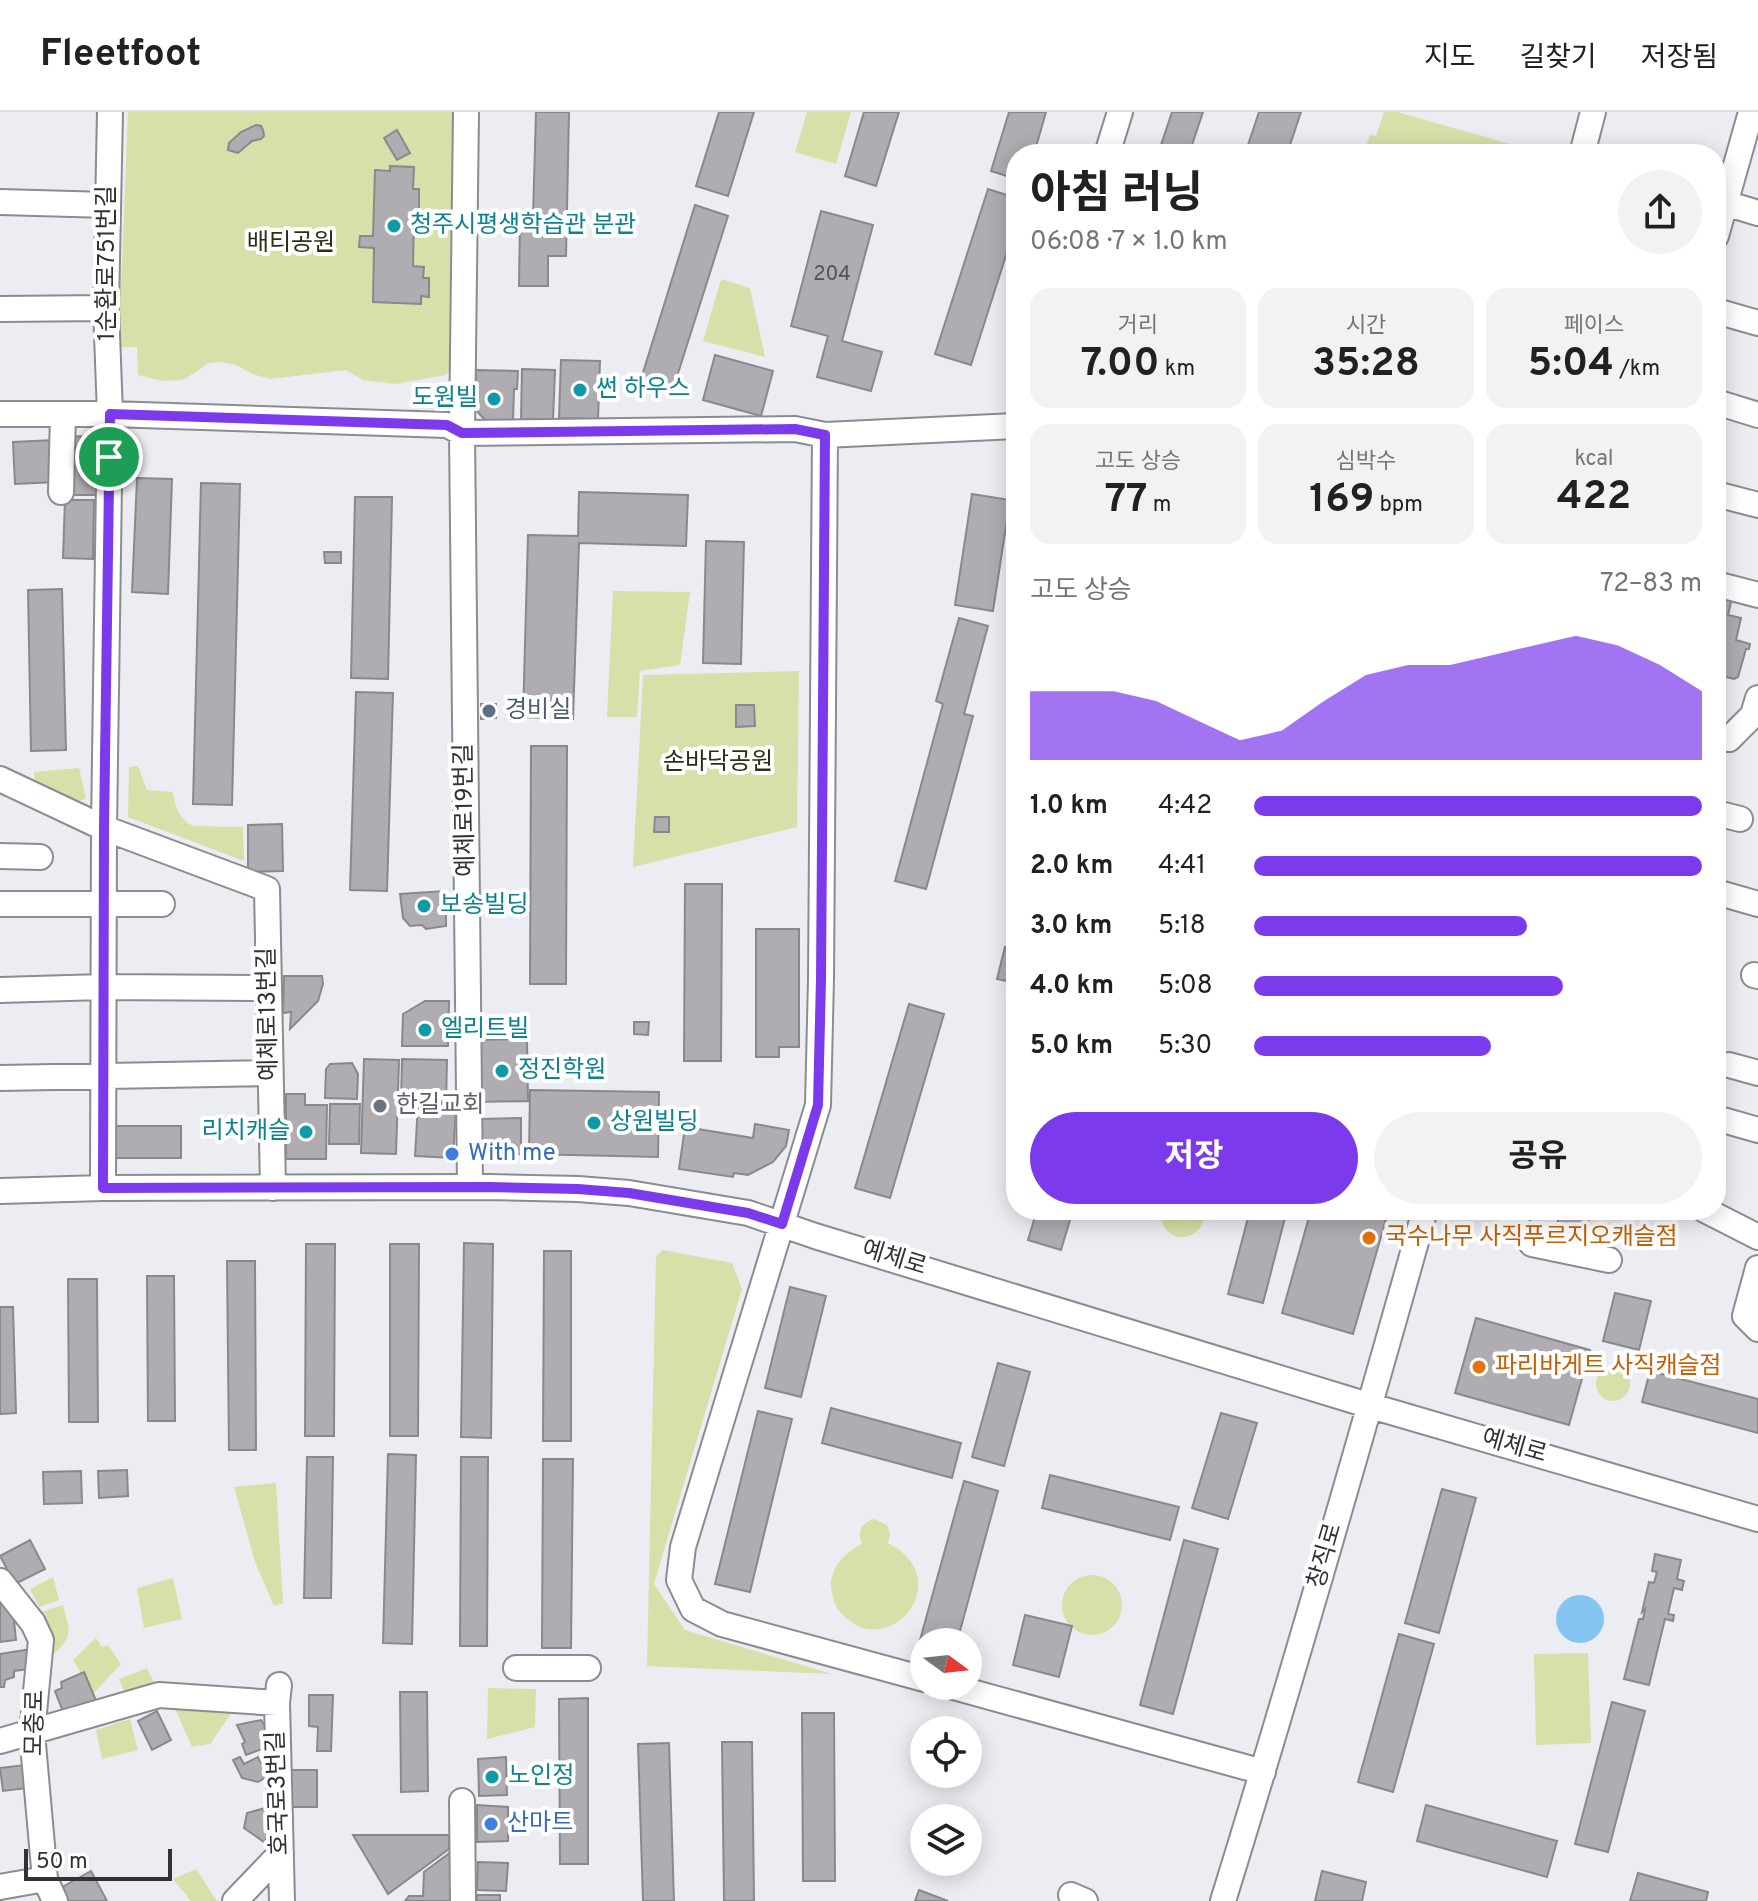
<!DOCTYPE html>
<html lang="ko">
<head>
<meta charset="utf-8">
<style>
	body { margin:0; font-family:Overpass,"Noto Sans KR",sans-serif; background:#f2f2f2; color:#202124; height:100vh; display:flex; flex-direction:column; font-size:30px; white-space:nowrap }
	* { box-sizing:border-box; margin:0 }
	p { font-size:26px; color:#757577 }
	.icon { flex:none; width:44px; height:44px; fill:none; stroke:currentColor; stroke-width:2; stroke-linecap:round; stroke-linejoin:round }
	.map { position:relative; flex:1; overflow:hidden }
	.details { position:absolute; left:1006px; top:32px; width:720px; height:1076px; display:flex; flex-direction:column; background:#fff; border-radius:32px; box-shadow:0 4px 20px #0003 }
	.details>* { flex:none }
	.needle { width:52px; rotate:105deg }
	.tools { position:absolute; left:910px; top:1516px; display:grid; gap:16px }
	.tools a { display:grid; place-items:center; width:72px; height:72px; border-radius:50%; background:#fff; box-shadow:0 4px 20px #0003; font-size:40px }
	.scale { position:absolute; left:24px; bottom:20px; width:148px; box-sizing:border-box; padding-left:8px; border:4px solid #323235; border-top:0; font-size:22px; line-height:28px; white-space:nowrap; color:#323235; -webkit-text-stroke:6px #fff; paint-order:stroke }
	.pin { position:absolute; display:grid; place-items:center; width:68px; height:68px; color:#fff; margin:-34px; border:4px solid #fff; border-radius:50%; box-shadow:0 2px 8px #0007 }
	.round { display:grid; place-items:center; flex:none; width:84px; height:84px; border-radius:42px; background:#f2f2f2 }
	.head { display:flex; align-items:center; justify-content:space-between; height:136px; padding:0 24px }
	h1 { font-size:44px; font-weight:700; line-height:60px }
	.figures { display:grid; grid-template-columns:repeat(3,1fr); gap:12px; height:136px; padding:8px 24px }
	.figures div { display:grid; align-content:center; border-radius:20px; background:#f2f2f2; text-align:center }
	.figures b { font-size:40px; font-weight:700 }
	.figures small { font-size:22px; font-weight:400 }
	.figures p { font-size:22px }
	.chart { height:224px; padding:16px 24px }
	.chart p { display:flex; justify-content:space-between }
	.chart svg { width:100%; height:144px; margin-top:8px; fill:#7c3aed; opacity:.7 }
	.action { display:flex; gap:16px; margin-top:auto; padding:16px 24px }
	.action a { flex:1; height:92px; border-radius:48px; background:#7c3aed; color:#fff; font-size:32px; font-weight:700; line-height:92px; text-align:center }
	.action a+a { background:#f2f2f2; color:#202124 }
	ul { padding:0 24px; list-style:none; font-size:26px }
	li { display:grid; grid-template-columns:128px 96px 1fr; align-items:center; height:60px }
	li i { height:20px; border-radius:10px; background:#7c3aed }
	header { display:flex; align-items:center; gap:48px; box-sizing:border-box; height:112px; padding:0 40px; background:#fff; border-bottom:2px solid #e0e0e0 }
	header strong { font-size:38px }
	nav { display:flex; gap:44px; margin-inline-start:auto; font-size:28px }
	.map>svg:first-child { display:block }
</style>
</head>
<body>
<header>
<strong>Fleetfoot</strong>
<nav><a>지도</a><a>길찾기</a><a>저장됨</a></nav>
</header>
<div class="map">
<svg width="1758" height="1789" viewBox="0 0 1758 1789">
	<rect width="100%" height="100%" fill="#ecedf2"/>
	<path fill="#d7e0a8" d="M128,0H458L452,255L446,263L395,272L363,268L346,258L270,267L252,262L236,253L220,250L209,251L185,267L179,268L163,269L138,263L137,235H123L116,232L122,151Z
		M807,0H851L836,52L795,40Z
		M1384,0H1397L1531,38L1534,42H1363L1370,23L1376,24Z
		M721,167L750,176L765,245L703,229Z
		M613,479L690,480L680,553L640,559L637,605H607Z
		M799,559L797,715L633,755L643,563Z
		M138,654L147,678L173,680C175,695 179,707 193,714L243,715L244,749L128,705L129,655Z
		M79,656L86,687L68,691L35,675L34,660Z
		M1161,1098H1204C1206,1134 1158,1134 1161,1098Z
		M663,1138L732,1151L742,1177L654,1472L685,1518L832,1562L647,1554L656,1144Z
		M1596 1272a17 17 0 1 1 34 0a17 17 0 1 1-34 0Z
		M276,1371L283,1491L274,1494L255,1450L234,1375Z
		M874,1407L887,1413L890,1422L888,1431C893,1434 899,1437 903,1441C948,1481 884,1548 842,1502C835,1495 832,1485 831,1474C831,1454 845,1441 862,1432C857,1420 861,1410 874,1407Z
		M1062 1493a30 30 0 1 1 60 0a30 30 0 1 1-60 0Z
		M53,1465L59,1488L39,1495L30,1477Z
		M173,1466L182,1507L144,1516L137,1476Z
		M63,1493C71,1524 73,1523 50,1546V1523L41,1500Z
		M96,1526L102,1535L108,1533L121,1552L93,1582L73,1548Z
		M1588,1541L1591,1631L1536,1633L1534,1542Z
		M147,1556L156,1575L126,1583L119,1567Z
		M488,1576L536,1577L535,1615L487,1627Z
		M173,1592L235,1596L210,1632L192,1635Z
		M130,1607L138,1638L102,1647L96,1618Z
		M196,1757L217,1789H191L173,1767Z"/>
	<path fill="#85c5f1" d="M1556 1507a24 24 0 1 1 48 0a24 24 0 1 1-48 0Z"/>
	<path fill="#afadb2" stroke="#8a888d" stroke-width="2" d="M536,0H569L566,144H548V174H519L520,105H533Z
		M719,0H754L728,84L696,74Z
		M864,0H899L876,74L845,64Z
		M1009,0H1046L1034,42H1016V67L991,59Z
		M1172,0H1203L1189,42H1158Z
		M1259,0H1301L1287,42H1245Z
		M256,13L261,14L263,18L264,24L261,27L252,29L238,41L228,38L229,31L241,20Z
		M397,18L410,41L397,48L384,26Z
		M390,54L414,55L413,77H419V103H414L413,154L424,155L423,166H429V185L421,184V192L373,190L374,136L359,135L360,124H373L375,58L390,59Z
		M988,77L1016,86V112L971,253L935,242Z
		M695,93L728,104L673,277L641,267Z
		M821,99L873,113L842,229L882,240L871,279L817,265L828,224L791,214Z
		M715,243L773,259L761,304L703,288Z
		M561,248L600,249L598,307L559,306Z
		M522,257L555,258L553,308L521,307Z
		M476,258L518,259L517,277H514L513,309L485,308L475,297Z
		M66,324L98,325V383H65Z
		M54,328L56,370L15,372L13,330Z
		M137,366L172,367L168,482L132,480Z
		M201,371L240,372L232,693L193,692Z
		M579,380L688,383L686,434L579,431L573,607L523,605L528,423L578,424Z
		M972,382L1010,388L993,499L955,493Z
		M355,385H392L388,567L351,566Z
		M65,388H94L93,447L63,446Z
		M706,429L744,430L741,552L703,551Z
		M324,440H341V451H325Z
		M62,477L66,638L31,639L28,478Z
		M1716,483L1732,486L1728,503L1741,506L1736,528L1750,532L1749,537H1746L1738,565L1734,567L1722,564L1720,575L1716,574Z
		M959,506L988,514L964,602L973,604L926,777L895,769L943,592L936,589Z
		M356,580L393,581L387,779L350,778Z
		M481,592H496V606L481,607Z
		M736,593H754L755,614L736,615Z
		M531,634H567L566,872H530Z
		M655,705H669V720H654Z
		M282,712L283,759L248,760V713Z
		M685,772H722L721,949H684Z
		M446,779V814L426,817L422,813L410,814L403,806L400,782Z
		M756,817H799V935H779V945H756Z
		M1005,835L1016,837V871L997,867Z
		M284,864H322L323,872L318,889L290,917L291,900L283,901Z
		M425,889H449L448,934H402L403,902Z
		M909,892L944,902L890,1086L855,1076Z
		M634,910H649L648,923L634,922Z
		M527,927L528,989L477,990L476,928Z
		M364,947L399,948L396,1042L361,1041Z
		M402,947L447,948L446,991L401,990Z
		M352,951L358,962L357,987L325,986L326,957L330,952Z
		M530,978L659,980L658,1045L529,1042Z
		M286,982H305V993H327L326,1047H286Z
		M330,992H360L359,1032H329Z
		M418,992L456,994L453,1046L415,1044Z
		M521,1006V1042L481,1043V1007Z
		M755,1012L789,1018L786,1034L773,1050L748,1063L734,1061L733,1065L679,1057L685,1015L753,1026Z
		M113,1014H181V1046H113Z
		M1037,1098H1073L1061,1138L1028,1128Z
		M1250,1098H1287L1263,1191L1228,1182Z
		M1311,1098H1366L1387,1104L1353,1222L1282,1201Z
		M1518,1098H1546L1545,1106L1517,1100Z
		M1559,1098H1590L1587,1122L1557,1117Z
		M464,1131L493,1132L491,1326L461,1325Z
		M306,1132H335L334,1324H305Z
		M390,1132H419L418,1324H390Z
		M544,1139H571V1329H543Z
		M227,1149H255L256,1338H229Z
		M147,1164H174L175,1309H148Z
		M68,1167H97L98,1310H69Z
		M790,1175L826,1184L801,1285L765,1276Z
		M1615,1181L1651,1189L1639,1238L1603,1229Z
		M0,1195H13L16,1301L0,1302Z
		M1476,1206L1590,1238L1569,1313L1455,1281Z
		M998,1251L1030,1260L1004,1354L972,1345Z
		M1650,1259L1758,1287V1321L1642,1290Z
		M831,1296L961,1331L952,1366L822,1331Z
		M758,1299L792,1307L750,1480L715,1472Z
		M1221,1301L1257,1311L1228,1407L1192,1396Z
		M388,1342L416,1343L412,1532L383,1531Z
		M307,1345H333L331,1486H304Z
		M461,1345H488L487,1534H460Z
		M543,1347H573L571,1536H542Z
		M127,1358L128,1384L99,1386L98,1359Z
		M81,1359L82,1391L44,1392L43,1360Z
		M1050,1363L1179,1395L1170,1428L1042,1396Z
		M964,1369L998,1379L957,1530H928L920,1528Z
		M1442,1377L1476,1386L1439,1521L1405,1511Z
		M30,1428L45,1457L15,1472L0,1444Z
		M1184,1428L1218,1437L1173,1602L1140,1593Z
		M1655,1442L1681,1448L1677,1467L1684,1469L1682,1478L1674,1476L1668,1502L1674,1503L1673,1509L1665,1507L1649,1573L1624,1567L1639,1507H1643L1645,1497L1642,1500L1649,1470L1654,1471L1657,1460L1652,1459Z
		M0,1475L12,1489L16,1528L0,1530Z
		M1025,1503L1072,1514L1059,1565L1013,1553Z
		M1399,1522L1434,1532L1393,1680L1358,1670Z
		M32,1537L33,1543L27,1544L29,1557L14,1559V1565L5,1568L4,1575H0V1542Z
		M84,1560L97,1591L65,1605L55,1579L62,1576L61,1570Z
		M400,1580H427L428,1679L401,1680Z
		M309,1583H333L331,1639H317L318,1615L309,1614Z
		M588,1586V1752H560L559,1587Z
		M1612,1590L1645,1599L1608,1740L1575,1732Z
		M157,1599L171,1628L152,1638L138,1609Z
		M802,1601H834L835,1769H803Z
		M261,1608L267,1617L273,1633L246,1643L242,1632L245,1630L237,1613Z
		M722,1630H752L754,1789H724Z
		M669,1631L674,1789H643L638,1632Z
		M240,1645L244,1652L258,1645L268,1664L258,1670L242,1666L233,1648Z
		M506,1645L507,1683L479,1684L478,1647Z
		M25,1653L28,1676L3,1679L0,1656Z
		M288,1658H317V1695H288Z
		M477,1693L508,1695V1729L477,1730Z
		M1426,1693L1557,1729L1547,1765L1417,1729Z
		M269,1695L274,1716L264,1730L244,1716L247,1701Z
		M353,1723H449V1737L388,1782Z
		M455,1737L457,1789H405L409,1784H423L424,1760Z
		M478,1750L508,1751L506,1779L477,1778Z
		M91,1759L107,1789H61L55,1779Z
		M1322,1759L1366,1770L1362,1789H1315Z
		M1638,1761L1708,1780L1706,1789H1630Z
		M919,1778L948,1789H915Z
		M477,1783H500V1789H477Z"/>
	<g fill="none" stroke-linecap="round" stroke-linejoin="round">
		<g stroke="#8b8c91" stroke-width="28">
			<path id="minor" d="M466,0L462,321L470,1075
				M1107,42L1120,0
				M1582,42L1593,0
				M0,90L108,93
				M1725,91L1758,101
				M1716,124L1751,0
				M0,197L106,196
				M1716,199L1758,211
				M1716,290L1758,303
				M0,302H110L447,313L462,321L795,317L825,323L1016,314
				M825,323L821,867L818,993L683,1435L679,1468L693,1497L722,1512L924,1567
				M61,380L63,302
				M1716,382L1758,393
				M1716,472L1758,483
				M1716,624L1729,627L1753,603L1758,586
				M0,667L104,716L267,777L273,1076
				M1716,701L1740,707
				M0,744L40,745
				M1716,780L1758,792
				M0,792H162
				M1754,863L1758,864
				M0,878L103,875L268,876
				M1729,953L1758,961
				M0,966L270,961
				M1716,1006L1758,1018
				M103,1076L104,716L110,302L106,196L110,0
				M0,1079L103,1076L490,1075L578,1077L629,1081L748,1101L815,1124L1371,1294L1758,1407
				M1505,1098L1532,1132L1609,1148
				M1705,1098L1758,1125
				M1758,1156L1745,1204L1758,1217
				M0,1469L33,1511L41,1528L32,1621L45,1767L0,1775
				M516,1556H588
				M279,1573L277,1591L282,1789
				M950,1574L1263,1660
				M0,1629L159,1583L277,1591
				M462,1689L463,1789
				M45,1767L55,1789
				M1071,1783L1085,1789
				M235,1789L281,1741
				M1223,1789C1294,1560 1360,1329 1425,1098"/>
		</g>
		<use href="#minor" stroke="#fff" stroke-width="24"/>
	</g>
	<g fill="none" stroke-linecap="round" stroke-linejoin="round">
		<g stroke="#fff" stroke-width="16">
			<path id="route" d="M110,302L447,313L462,321L795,317L825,323L821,867L818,993L782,1112L748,1101L629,1081L578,1077L490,1075L103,1076L104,716Z"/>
		</g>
		<use href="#route" stroke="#7c3aed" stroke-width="10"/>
	</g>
	<g fill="#0f9aa8" stroke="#fff" stroke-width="3">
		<circle cx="394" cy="114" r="8"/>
		<circle cx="580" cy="278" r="8"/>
		<circle cx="494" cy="287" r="8"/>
		<circle cx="424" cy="794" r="8"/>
		<circle cx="425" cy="918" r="8"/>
		<circle cx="502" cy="959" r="8"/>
		<circle cx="594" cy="1011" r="8"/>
		<circle cx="306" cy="1020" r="8"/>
		<circle cx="492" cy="1665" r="8"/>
	</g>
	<circle fill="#5c6f8a" stroke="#fff" stroke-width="3" cx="489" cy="599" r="8"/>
	<circle fill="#6b7280" stroke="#fff" stroke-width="3" cx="380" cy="994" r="8"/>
	<g fill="#3f7fe0" stroke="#fff" stroke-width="3">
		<circle cx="452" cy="1042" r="8"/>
		<circle cx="491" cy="1712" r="8"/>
	</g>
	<g fill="#e8710a" stroke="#fff" stroke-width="3">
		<circle cx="1369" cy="1126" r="8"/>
		<circle cx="1479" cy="1255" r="8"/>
	</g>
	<g text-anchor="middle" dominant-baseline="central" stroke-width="8" stroke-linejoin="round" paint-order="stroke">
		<g font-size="20" fill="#515154">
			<text x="832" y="163">204</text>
		</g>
		<g font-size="24" fill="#0d838f" stroke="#fff" text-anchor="start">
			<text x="410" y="114">청주시평생학습관 분관</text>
			<text x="596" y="278">썬 하우스</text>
			<text x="478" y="287" text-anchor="end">도원빌</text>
			<text x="440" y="794">보송빌딩</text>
			<text x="441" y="918">엘리트빌</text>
			<text x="518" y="959">정진학원</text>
			<text x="610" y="1011">상원빌딩</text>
			<text x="290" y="1020" text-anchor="end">리치캐슬</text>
			<text x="508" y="1665">노인정</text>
		</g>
		<g font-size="24" fill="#2c3012" stroke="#fff">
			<text x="291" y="132">배티공원</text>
			<text x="718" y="651">손바닥공원</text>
		</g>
		<g font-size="24" fill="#323235" stroke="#fff">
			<text transform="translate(108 151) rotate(-90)">1순환로751번길</text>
			<text transform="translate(466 698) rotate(-91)">예체로19번길</text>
			<text transform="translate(269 902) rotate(-91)">예체로13번길</text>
			<text transform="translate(894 1147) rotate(17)">예체로</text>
			<text transform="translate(1514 1335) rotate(16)">예체로</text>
			<text transform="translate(1326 1444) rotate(-74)">창직로</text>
			<text transform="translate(36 1611) rotate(-89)">모충로</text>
			<text transform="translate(279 1681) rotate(-92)">호국로3번길</text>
		</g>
		<g font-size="24" fill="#4e5e75" stroke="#fff" text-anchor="start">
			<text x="505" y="599">경비실</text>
		</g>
		<g font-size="24" fill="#5b616d" stroke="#fff" text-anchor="start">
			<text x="396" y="994">한길교회</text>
		</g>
		<g font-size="24" fill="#366cbe" stroke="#fff" text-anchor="start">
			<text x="468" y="1042">With me</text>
			<text x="507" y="1712">산마트</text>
		</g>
		<g font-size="24" fill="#c56008" stroke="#fff" text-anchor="start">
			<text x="1385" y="1126">국수나무 사직푸르지오캐슬점</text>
			<text x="1495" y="1255">파리바게트 사직캐슬점</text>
		</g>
	</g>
</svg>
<div class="tools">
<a><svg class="needle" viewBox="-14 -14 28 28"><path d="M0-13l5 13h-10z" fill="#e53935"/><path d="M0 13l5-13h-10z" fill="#757577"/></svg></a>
<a><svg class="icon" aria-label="locate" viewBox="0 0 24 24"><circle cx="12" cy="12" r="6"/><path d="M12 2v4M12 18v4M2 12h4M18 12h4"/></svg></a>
<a><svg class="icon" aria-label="layers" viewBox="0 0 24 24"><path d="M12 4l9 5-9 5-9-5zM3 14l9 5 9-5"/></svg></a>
</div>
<div class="scale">50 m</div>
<div class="pin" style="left:109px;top:345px;background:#1e9e55"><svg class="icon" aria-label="arrive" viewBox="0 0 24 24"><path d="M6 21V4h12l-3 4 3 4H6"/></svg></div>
<section class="details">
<div class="head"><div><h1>아침 러닝</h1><p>06:08 · 7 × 1.0 km</p></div><a class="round"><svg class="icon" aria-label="share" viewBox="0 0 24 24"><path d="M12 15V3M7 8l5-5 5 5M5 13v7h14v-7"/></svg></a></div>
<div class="figures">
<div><p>거리</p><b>7.00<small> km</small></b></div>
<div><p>시간</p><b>35:28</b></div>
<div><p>페이스</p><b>5:04<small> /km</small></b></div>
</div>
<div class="figures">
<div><p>고도 상승</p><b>77<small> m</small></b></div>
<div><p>심박수</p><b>169<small> bpm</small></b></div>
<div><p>kcal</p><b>422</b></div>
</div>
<div class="chart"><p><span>고도 상승</span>72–83 m</p>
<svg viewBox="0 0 160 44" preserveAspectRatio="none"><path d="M0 44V23L10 23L20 23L30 26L40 32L50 38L60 35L70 26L80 18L90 15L100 15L110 12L120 9L130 6L140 9L150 15L160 23V44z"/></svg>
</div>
<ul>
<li><b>1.0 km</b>4:42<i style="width:100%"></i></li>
<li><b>2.0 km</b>4:41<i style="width:100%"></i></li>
<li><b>3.0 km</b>5:18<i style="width:61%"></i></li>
<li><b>4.0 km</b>5:08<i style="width:69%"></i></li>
<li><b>5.0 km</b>5:30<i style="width:53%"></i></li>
</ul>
<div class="action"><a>저장</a><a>공유</a></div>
</section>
</div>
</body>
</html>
